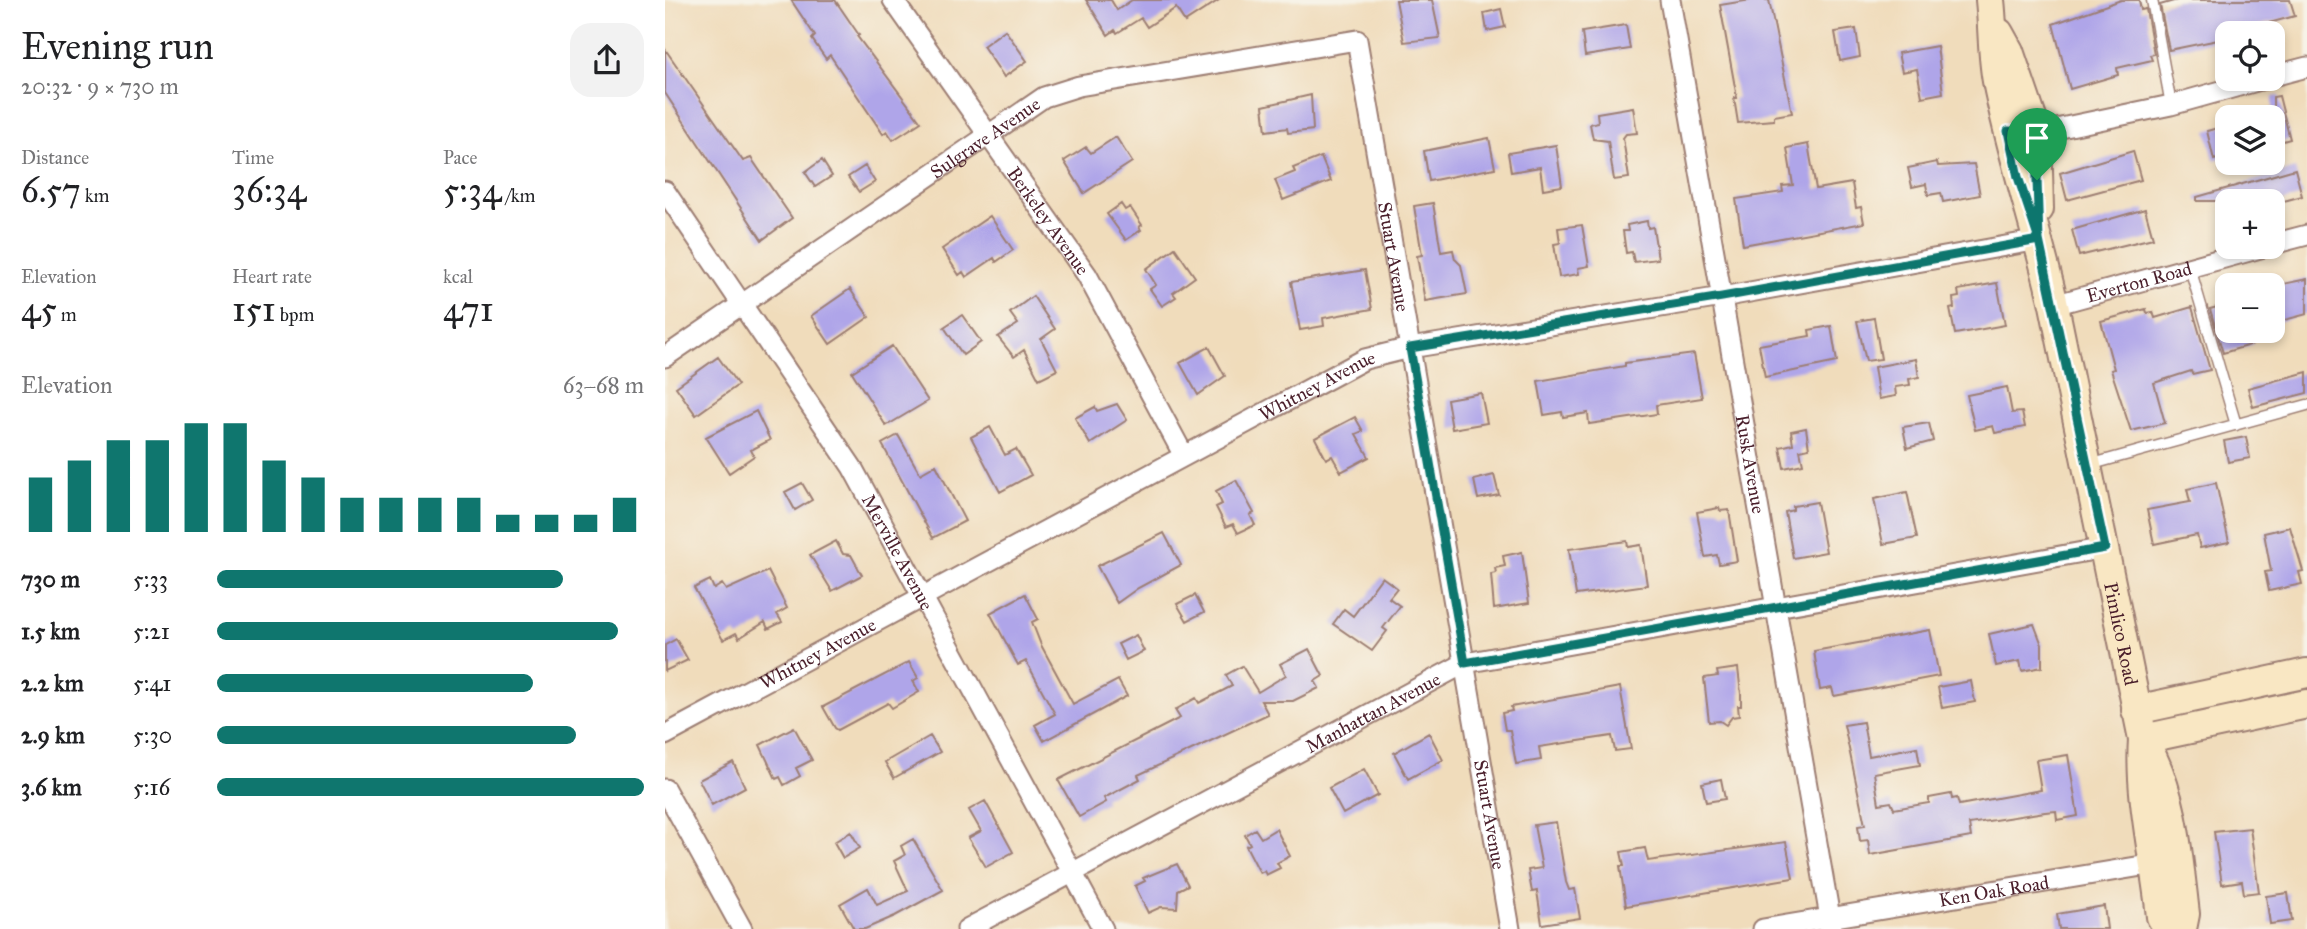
<!DOCTYPE html>
<html lang="en">
<head>
<meta charset="utf-8">
<style>
	body { margin:0; font-family:"IM FELL Great Primer",serif; background:#f2f2f2; color:#202124; height:100vh; display:flex; flex-direction:column; font-size:26px; white-space:nowrap }
	* { box-sizing:border-box; margin:0 }
	p { font-size:23px; color:#757577 }
	.icon { flex:none; width:38px; height:38px; fill:none; stroke:currentColor; stroke-width:2; stroke-linecap:round; stroke-linejoin:round }
	.map { position:relative; flex:1; overflow:hidden }
	.drawer { display:flex; flex-direction:column; background:#fff; width:665px }
	.drawer>* { flex:none }
	.buttons { position:absolute; left:1550px; top:21px; display:grid; gap:14px }
	.buttons a { display:grid; place-items:center; width:70px; height:70px; border-radius:14px; background:#fff; box-shadow:0 4px 10px #0003; font-size:35px }
	.pin { position:absolute; display:grid; place-items:center; width:60px; height:60px; color:#fff; margin:-72px -30px; border-radius:50% 50% 50% 0; rotate:-45deg; box-shadow:0 0 7px #0007 }
	.pin .icon { rotate:45deg }
	.round { display:grid; place-items:center; flex:none; width:74px; height:74px; border-radius:21px; background:#f2f2f2 }
	.headline { display:flex; align-items:center; justify-content:space-between; height:119px; padding:0 21px }
	h1 { font-size:38px; font-weight:600; line-height:52px }
	.metrics { display:grid; grid-template-columns:repeat(3,1fr); gap:10px; height:119px; padding:7px 21px }
	.metrics div { display:grid; align-content:center }
	.metrics b { font-size:35px; font-weight:600 }
	.metrics small { font-size:19px; font-weight:400 }
	.metrics p { font-size:19px }
	.chart { height:196px; padding:14px 21px }
	.chart p { display:flex; justify-content:space-between }
	.chart svg { width:100%; height:126px; margin-top:7px; stroke:#0f766e; stroke-width:6 }
	ul { padding:0 21px; list-style:none; font-size:23px }
	li { display:grid; grid-template-columns:112px 84px 1fr; align-items:center; height:52px }
	li i { height:18px; border-radius:9px; background:#0f766e }
	main { display:flex; flex:1; min-height:0 }
	.map>svg:first-child { display:block }
</style>
</head>
<body>
<main>
<section class="drawer">
<div class="headline"><div><h1>Evening run</h1><p>20:32 · 9 × 730 m</p></div><a class="round"><svg class="icon" aria-label="share" viewBox="0 0 24 24"><path d="M12 15V3M7 8l5-5 5 5M5 13v7h14v-7"/></svg></a></div>
<div class="metrics">
<div><p>Distance</p><b>6.57<small> km</small></b></div>
<div><p>Time</p><b>36:34</b></div>
<div><p>Pace</p><b>5:34<small> /km</small></b></div>
</div>
<div class="metrics">
<div><p>Elevation</p><b>45<small> m</small></b></div>
<div><p>Heart rate</p><b>151<small> bpm</small></b></div>
<div><p>kcal</p><b>471</b></div>
</div>
<div class="chart"><p><span>Elevation</span>63–68 m</p>
<svg viewBox="0 0 160 44" preserveAspectRatio="none"><path d="M5 44V25M15 44V19M25 44V12M35 44V12M45 44V6M55 44V6M65 44V19M75 44V25M85 44V32M95 44V32M105 44V32M115 44V32M125 44V38M135 44V38M145 44V38M155 44V32"/></svg>
</div>
<ul>
<li><b>730 m</b>5:33<i style="width:81%"></i></li>
<li><b>1.5 km</b>5:21<i style="width:94%"></i></li>
<li><b>2.2 km</b>5:41<i style="width:74%"></i></li>
<li><b>2.9 km</b>5:30<i style="width:84%"></i></li>
<li><b>3.6 km</b>5:16<i style="width:100%"></i></li>
</ul>
</section>
<div class="map">
<svg width="1642" height="929" viewBox="0 0 1642 929">
	<rect width="100%" height="100%" fill="#f7f3e8"/>
	<filter id="ink" filterUnits="userSpaceOnUse"><feTurbulence type="fractalNoise" baseFrequency=".0143" numOctaves="2"/><feDisplacementMap in="SourceGraphic" scale="14" xChannelSelector="R" yChannelSelector="G"/><feConvolveMatrix kernelMatrix="1 2 1 2 8 2 1 2 1" color-interpolation-filters="sRGB"/></filter>
	<filter id="wash" filterUnits="userSpaceOnUse"><feTurbulence type="fractalNoise" baseFrequency=".00686" numOctaves="4" result="noise"/><feDisplacementMap in="SourceGraphic" scale="28" xChannelSelector="R" yChannelSelector="G"/><feGaussianBlur stdDeviation="1.57" result="paint"/><feColorMatrix in="noise" values="0 0 0 0 0 0 0 0 0 0 0 0 0 0 0 0 0 1.4 0 .05"/><feComposite in="paint" operator="in"/></filter>
	<g filter="url(#wash)">
		<rect width="100%" height="100%" fill="#f0dcbb"/>
		<g id="blocks">
			<path fill="#afa5e9" d="M126,0H170L194,35L192,36L256,122L228,140L222,131L218,134L165,55L161,59L147,39L150,36Z
				M421,0H446L452,10L467,0H554L520,22L511,8L482,27L476,18L452,33L450,30L443,35Z
				M731,0H767L775,38L739,42Z
				M1086,0H1104L1127,113L1109,116V120L1073,123L1069,98H1072L1055,5Z
				M1456,0H1474L1476,10L1481,9L1489,54L1485,55L1487,60L1452,68L1453,75L1405,89L1388,24Z
				M1512,0H1625L1630,16L1582,29L1583,33H1563V38L1504,50L1495,5Z
				M836,9L840,27L822,31L819,13Z
				M961,25L965,49L920,56L917,32Z
				M1191,29L1195,57L1175,61L1170,32Z
				M340,30L362,61L339,77L318,46Z
				M1272,46L1278,93L1257,97L1252,69L1237,72L1233,53Z
				M0,49L78,161L86,158L127,218L97,240L0,93Z
				M646,95L648,130L623,133L622,128L601,131L598,106Z
				M1614,96L1625,139L1608,144V97Z
				M968,107L972,133L961,134L958,138L964,178L949,180L943,141L928,139L925,124L933,122L932,113Z
				M1563,125V156L1549,160L1542,131Z
				M451,137L467,162L419,193L399,161L421,147L426,153Z
				M824,138L830,168L764,181L759,151Z
				M1143,144L1151,189L1187,183L1191,208L1196,207L1199,223L1078,245L1071,199L1118,192L1117,186L1128,185L1122,148Z
				M891,145L897,186L878,189L875,167L846,172L843,153Z
				M1468,151L1476,180L1402,200L1395,173Z
				M656,157L666,181L618,200L610,180L630,172L628,168Z
				M157,160L167,176L150,187L140,172Z
				M1272,162L1273,166L1309,164L1315,195L1278,202L1276,193L1263,195L1261,184L1247,187L1243,168Z
				M200,166L210,182L194,192L183,177Z
				M1630,169L1637,196L1608,204V201H1532V197Z
				M768,203L776,252L788,250L790,259L796,265L802,294L760,301L752,256L757,255L749,206Z
				M456,204L460,210L465,207L477,225L474,227L476,230L461,240L442,214Z
				M1480,209L1488,238L1414,256L1407,230Z
				M325,216L348,250L331,262L329,258L301,277L298,272L294,275L277,249Z
				M982,221L983,228L988,227L993,259L969,262L967,252L961,253L958,231H963L962,225Z
				M917,225L924,266L913,268L914,274L894,277L889,244L895,243L893,228Z
				M510,248L530,277L508,293L511,297L497,306L485,289L491,285L481,269Z
				M700,270L707,309L658,318L659,326L635,330L626,282Z
				M1642,279V314L1608,323V286Z
				M1332,283L1340,325L1290,334L1285,309L1289,308L1288,298L1294,297L1293,290Z
				M185,289L204,317L165,344L146,316Z
				M368,296L390,329L376,339L392,370L374,379L359,350L349,357L333,337L353,324L345,313Z
				M1563,304V331H1584L1588,344L1558,353L1545,309Z
				M1527,307L1545,370L1527,374L1526,371L1489,383L1500,423L1466,431L1446,370L1449,369L1436,321L1481,309L1482,313L1488,312L1490,318Z
				M297,315L316,342L298,355L279,327Z
				M1209,318L1216,359L1201,361L1192,321Z
				M1166,326L1172,362L1100,377L1094,345L1145,336L1144,330Z
				M227,346L263,401L221,426L187,372Z
				M544,347L560,376L533,395L515,363Z
				M1029,354L1037,398L991,405L992,414L924,424L923,413L898,417L897,412L879,415L873,381L960,366V363Z
				M53,357L73,385L31,415L11,387Z
				M1251,359L1254,377L1244,379L1245,385L1230,387L1231,396L1214,399L1209,367Z
				M1642,372V393L1588,407L1583,388Z
				M1342,387L1347,413L1357,412L1360,427L1330,433L1328,426L1310,430L1302,395Z
				M816,393L822,423L787,429L782,399Z
				M452,404L462,420L425,444L410,418L430,407L432,411Z
				M91,411L105,440L86,450L89,456L64,473L41,437Z
				M690,417L698,431L691,434L704,457L676,472L667,456L661,459L650,438Z
				M1264,423L1268,441L1242,448L1238,427Z
				M325,427L340,455L351,449L366,475L335,492L306,437Z
				M1141,428L1144,448L1135,450L1138,464L1119,468L1115,447L1128,444L1126,431Z
				M233,435L255,474L271,465L300,521L268,538L217,444Z
				M1581,437L1585,458L1563,462L1559,441Z
				M829,475L834,495L813,499L809,480Z
				M571,480L589,513L585,515L590,525L573,533L568,524L561,527L551,507L557,504L551,491Z
				M137,483L147,500L130,510L120,492Z
				M1551,483L1564,542L1535,548L1532,535L1489,544L1482,510L1525,502L1522,489Z
				M1242,492L1252,538L1218,544L1209,499Z
				M1152,502L1161,552L1128,558L1120,512L1128,510V506Z
				M1054,508L1055,511L1064,510L1072,561L1054,564L1052,555L1040,557L1032,512Z
				M1625,527L1638,571L1634,572L1637,584L1604,591L1600,572L1606,571L1599,533Z
				M499,533L516,565L473,588L452,603L432,566Z
				M171,541L178,554L186,555L197,575L167,591L145,555Z
				M962,541L963,547L976,545L982,585L911,595L904,549Z
				M857,552L864,603L829,609L826,574L831,573L830,568L840,566L838,556Z
				M103,571L122,608L112,614L117,622L103,629L100,622L74,638L71,633L58,640L29,588L45,580L49,589L57,584L61,590Z
				M717,577L732,588L724,598L735,606L718,628L722,631L707,651L668,624L679,609L688,616Z
				M360,594L373,619L367,622L376,645L408,704L453,680L462,696L379,741L370,725L390,714L361,661L353,665L325,613Z
				M530,595L539,612L522,621L512,604Z
				M1369,624L1377,645V667L1357,671L1355,661L1331,666L1324,634Z
				M1265,630L1274,676L1169,696L1167,688L1155,690L1149,651Z
				M471,635L479,651L461,660L453,644Z
				M11,639L23,660L0,671V645Z
				M644,649L658,676L650,681L654,688L628,701H596L603,714L473,775L475,779L439,798L441,802L414,817L393,780L515,718L510,710L531,698L534,703L567,686L561,675L577,666L593,692L621,675L615,664Z
				M244,662L253,678L248,681L254,692L227,708L223,703L173,730L170,728L158,707Z
				M1073,668L1076,694V706H1073L1074,716L1067,717L1061,725L1055,721L1044,722L1039,678L1053,676L1052,671Z
				M1306,681L1310,702L1277,708L1273,687Z
				M955,687L966,749L950,751L947,736L874,747L876,760L851,764L845,730H840L837,713L847,711L846,707Z
				M1198,722L1204,756L1252,747L1255,765L1209,773L1214,804L1226,802L1229,809L1264,803V798L1286,794L1287,799L1292,798L1294,805L1376,790L1371,760L1403,755L1413,816L1392,820L1391,811L1380,812L1304,824L1306,837L1205,855L1203,840L1195,841L1193,826L1200,825L1179,725Z
				M129,727L147,760L131,768L135,776L119,785L115,777L111,779L95,745Z
				M764,733L778,760L743,779L729,753Z
				M265,736L275,752L229,778L220,762Z
				M68,762L80,787L47,805L34,780Z
				M699,769L713,795L678,814L664,788Z
				M1056,779L1060,799L1041,802L1037,783Z
				M320,801L348,852L321,867L303,838L316,831L304,810Z
				M891,822L901,882L904,890L910,889L915,918L877,924L872,891L867,892L863,870L877,868L869,825Z
				M1585,828L1594,892L1579,894L1577,881L1557,884L1549,832Z
				M590,829L596,838L611,829L625,856L612,863L615,868L601,875L599,871L595,873L581,846L585,844L580,835Z
				M186,832L195,848L178,858L169,842Z
				M248,839L278,890L230,916L200,929H189L175,904L203,888L212,905L243,891L229,861L240,855L236,846Z
				M1121,842L1128,878L961,906L955,866H959L956,852L980,848L983,861Z
				M512,864L523,885L513,890L512,908L496,907L483,913L470,886L480,881L478,878Z
				M1623,893L1627,921L1605,924L1601,896Z
				M1439,906L1442,929H1394L1392,914Z"/>
		</g>
	</g>
	<g filter="url(#ink)">
		<use href="#blocks" fill-opacity="0" stroke="#9d7e73" stroke-width="2"/>
		<g fill="none" stroke-linecap="round" stroke-linejoin="round">
			<g stroke="#9d7e73" stroke-width="13">
				<path id="lane" d="M1487,0L1506,105
					M1525,268L1571,425
					M1424,465L1642,405"/>
			</g>
			<g stroke="#9d7e73" stroke-width="23">
				<g id="street">
					<path id="s1" d="M228,0L422,275L518,454"/>
					<path id="s2" d="M1005,0L1167,929"/>
					<path d="M1608,76L1642,67"/>
					<path d="M1362,132L1372,133L1506,105L1599,79"/>
					<path id="s3" d="M0,191L187,467L438,929"/>
					<path d="M1608,244L1642,235"/>
					<path id="s4" d="M1389,305L1599,247"/>
					<path id="s5" d="M0,357L379,97L414,86L692,40L845,929"/>
					<path id="s6" d="M0,735L700,359L745,348L1057,297L1374,240"/>
					<path d="M0,789L77,929"/>
					<path id="s7" d="M302,929L800,663L1440,548"/>
					<path id="s8" d="M1098,929L1489,864L1497,857"/>
				</g>
			</g>
			<g stroke="#9d7e73" stroke-width="32">
				<g id="secondary">
					<path id="s9" d="M1325,0C1328,27 1327,54 1332,81C1347,157 1372,230 1389,305L1478,739C1474,798 1490,858 1496,917L1503,929"/>
					<path d="M1334,33L1344,51L1372,133L1374,209"/>
					<path d="M1471,710L1642,673"/>
					<path d="M1478,739L1642,704"/>
					<path d="M1479,741C1509,792 1513,855 1520,914L1517,929"/>
				</g>
			</g>
			<use href="#lane" stroke="#fff" stroke-width="10"/>
			<use href="#street" stroke="#fff" stroke-width="19"/>
			<use href="#secondary" stroke="#f9e7c3" stroke-width="28"/>
		</g>
	</g>
	<g fill="none" stroke-linecap="round" stroke-linejoin="round" filter="url(#ink)">
		<g stroke="#fff" stroke-width="14">
			<path id="route" d="M1372,180L1374,240L1057,297L745,348L800,663L1440,548L1374,240L1353,177L1343,131L1372,133V180"/>
		</g>
		<use href="#route" stroke="#0f766e" stroke-width="9"/>
	</g>
	<g text-anchor="middle" dominant-baseline="central" stroke-width="5" stroke-linejoin="round" paint-order="stroke">
		<g font-size="19" fill="#4a1f2b" stroke="#f7f3e8">
			<text stroke="none"><textPath href="#s5" startOffset="388">Sulgrave Avenue</textPath></text>
			<text stroke="none"><textPath href="#s1" startOffset="270">Berkeley Avenue</textPath></text>
			<text stroke="none"><textPath href="#s5" startOffset="998">Stuart Avenue</textPath></text>
			<text stroke="none"><textPath href="#s4" startOffset="88">Everton Road</textPath></text>
			<text stroke="none"><textPath href="#s6" startOffset="740">Whitney Avenue</textPath></text>
			<text stroke="none"><textPath href="#s2" startOffset="471">Rusk Avenue</textPath></text>
			<text stroke="none"><textPath href="#s3" startOffset="430">Merville Avenue</textPath></text>
			<text stroke="none"><textPath href="#s9" startOffset="648">Pimlico Road</textPath></text>
			<text stroke="none"><textPath href="#s6" startOffset="173">Whitney Avenue</textPath></text>
			<text stroke="none"><textPath href="#s7" startOffset="460">Manhattan Avenue</textPath></text>
			<text stroke="none"><textPath href="#s5" startOffset="1564">Stuart Avenue</textPath></text>
			<text stroke="none"><textPath href="#s8" startOffset="234">Ken Oak Road</textPath></text>
		</g>
	</g>
</svg>
<div class="buttons">
<a><svg class="icon" aria-label="locate" viewBox="0 0 24 24"><circle cx="12" cy="12" r="6"/><path d="M12 2v4M12 18v4M2 12h4M18 12h4"/></svg></a>
<a><svg class="icon" aria-label="layers" viewBox="0 0 24 24"><path d="M12 4l9 5-9 5-9-5zM3 14l9 5 9-5"/></svg></a>
<a>+</a>
<a>−</a>
</div>
<div class="pin" style="left:1372px;top:180px;background:#1e9e55"><svg class="icon" aria-label="arrive" viewBox="0 0 24 24"><path d="M6 21V4h12l-3 4 3 4H6"/></svg></div>
</div>
</main>
</body>
</html>
